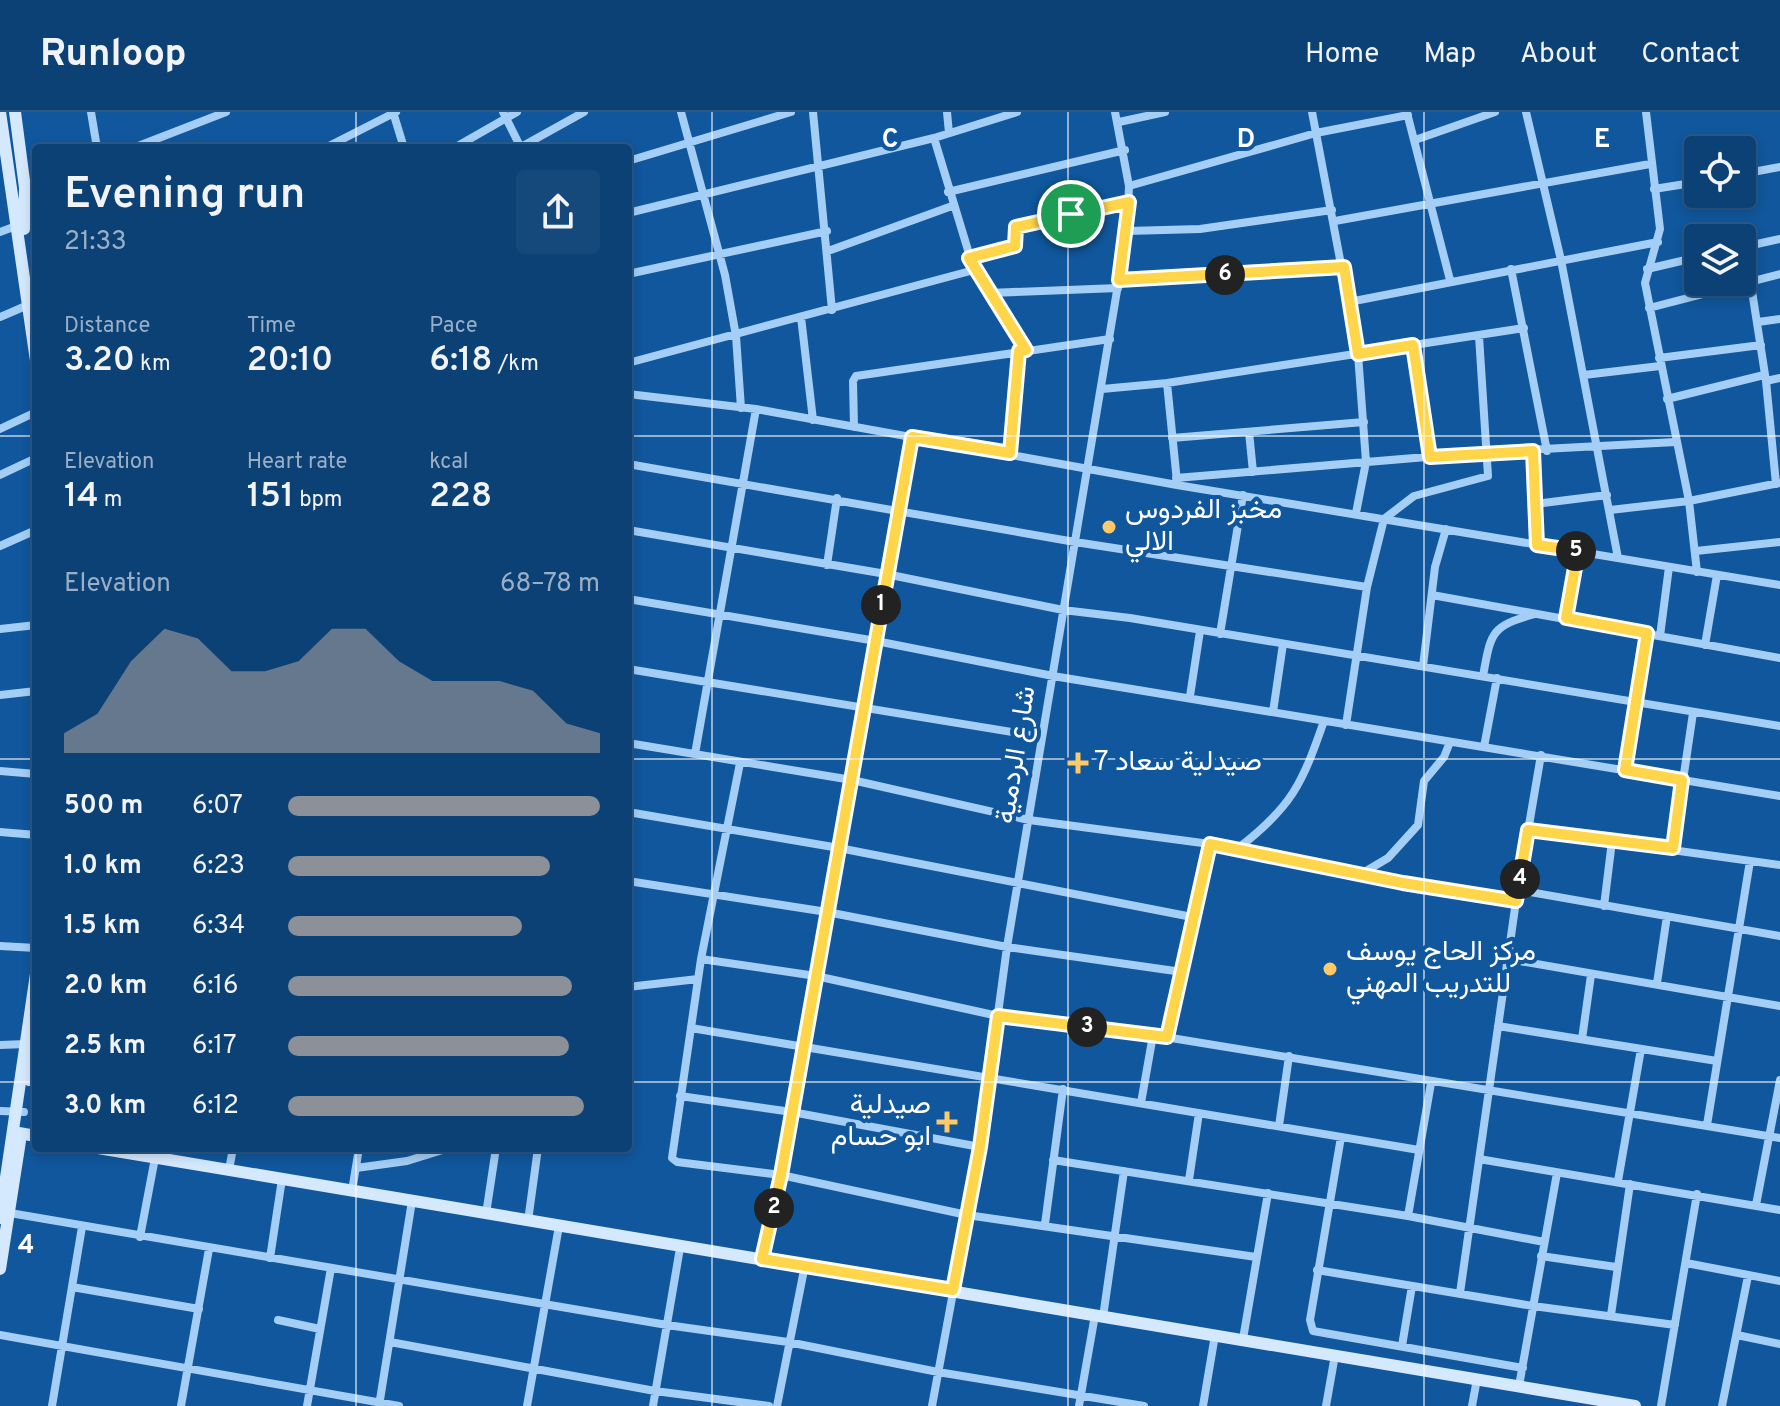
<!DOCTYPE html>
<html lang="en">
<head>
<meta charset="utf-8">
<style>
	body { margin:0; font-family:Overpass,Vazirmatn,sans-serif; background:#15487b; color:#f1f3f6; height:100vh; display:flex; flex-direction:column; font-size:30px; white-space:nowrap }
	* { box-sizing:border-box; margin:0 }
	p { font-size:26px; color:#9aafc5 }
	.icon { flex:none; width:44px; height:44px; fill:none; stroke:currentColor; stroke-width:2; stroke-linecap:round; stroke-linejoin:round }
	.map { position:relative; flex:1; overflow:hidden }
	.drawer { position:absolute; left:32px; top:32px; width:600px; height:1008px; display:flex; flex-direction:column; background:#0c4176; border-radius:8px; box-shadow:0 4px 12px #0003,0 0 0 2px #2c5a88 }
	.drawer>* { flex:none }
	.fabs { position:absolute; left:1684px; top:24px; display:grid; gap:16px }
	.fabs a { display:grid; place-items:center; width:72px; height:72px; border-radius:8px; background:#0c4176; box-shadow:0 4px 12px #0003,0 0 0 2px #2c5a88; font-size:40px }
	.pin { position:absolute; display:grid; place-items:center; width:68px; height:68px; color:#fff; margin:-34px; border:4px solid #fff; border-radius:50%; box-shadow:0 2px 8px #0007 }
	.km { position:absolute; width:40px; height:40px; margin:-20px; border-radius:50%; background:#222; color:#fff; font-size:22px; line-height:40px; text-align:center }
	.round { display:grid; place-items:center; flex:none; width:84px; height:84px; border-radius:8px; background:#15487b }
	.headline { display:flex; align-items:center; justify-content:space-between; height:136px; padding:0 32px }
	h1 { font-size:44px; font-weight:600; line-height:60px }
	.stats { display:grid; grid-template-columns:repeat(3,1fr); gap:12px; height:136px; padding:8px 32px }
	.stats div { display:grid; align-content:center }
	.stats b { font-size:34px; font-weight:600 }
	.stats small { font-size:22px; font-weight:400 }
	.stats p { font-size:22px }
	.chart { height:224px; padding:16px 32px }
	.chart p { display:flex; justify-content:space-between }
	.chart svg { width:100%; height:144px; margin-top:8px; fill:#8c9099; opacity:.7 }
	ul { padding:0 32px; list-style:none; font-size:26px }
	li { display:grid; grid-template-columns:128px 96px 1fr; align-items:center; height:60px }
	li i { height:20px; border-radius:10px; background:#8c9099 }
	header { display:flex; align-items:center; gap:48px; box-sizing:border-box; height:112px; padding:0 40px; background:#0c4176; border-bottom:2px solid #2c5a88 }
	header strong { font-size:38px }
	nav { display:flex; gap:44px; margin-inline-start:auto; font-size:28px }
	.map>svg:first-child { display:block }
</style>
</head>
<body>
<header>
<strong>Runloop</strong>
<nav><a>Home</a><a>Map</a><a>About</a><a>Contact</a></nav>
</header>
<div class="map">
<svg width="1780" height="1294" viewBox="0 0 1780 1294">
	<rect width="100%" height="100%" fill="#10579d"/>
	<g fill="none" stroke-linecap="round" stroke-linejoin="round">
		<path stroke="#a4cef5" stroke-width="8" d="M91,0L97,36
			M393,0L404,36
			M503,0L521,36
			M681,0L725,163L736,224L741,296
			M813,0L832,198
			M947,0L949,21
			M1312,0L1358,242L1366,350L1356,401
			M1526,0L1561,148L1618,446
			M1646,0L1660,117L1645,171L1689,389L1697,460
			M1407,1L1450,168
			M1119,10L1165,0
			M934,26L974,158L1026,238
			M1415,28L1495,0
			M521,35L584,0
			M133,36L226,0
			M325,36L396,0
			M454,36L517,0
			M628,49L791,0
			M1742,62L1780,55
			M1129,74L1316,21L1408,3
			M1654,77L1698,70
			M948,80L1125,38
			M628,101L934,26L1017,0
			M1335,109L1650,52
			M1127,119L1200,117L1332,98
			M0,120L16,114
			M1745,134L1766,269L1776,372
			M1743,135L1780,127
			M828,139L952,94
			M969,146L1015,134L1016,115L1129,90
			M1511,157L1547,339
			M1647,157L1698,145
			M628,162L827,119
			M1119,168L1344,155
			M989,181L1118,176
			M1349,190L1658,130
			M1649,196L1780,162
			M0,205L28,193L36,180
			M801,205L813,308
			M1758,210L1780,207
			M1413,233L1430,345
			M1659,246L1761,233
			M628,251L974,158
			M1584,263L1660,254
			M1766,269L1780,266
			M1167,271L1177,370
			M1102,277L1167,271L1524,216
			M628,282L756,297L1177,373L1780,473
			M1667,287L1764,263
			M854,315L853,269L856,264L1110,227
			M0,317L36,300
			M1249,320L1253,360
			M1172,326L1364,310
			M1533,339L1537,433
			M1010,341L1019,239
			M628,352L1075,430L1367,475
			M0,363L36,346
			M1176,366L1486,340L1676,330
			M1535,392L1607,383
			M1610,398L1689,389L1779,371
			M628,418L886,462L1063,498L1130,506L1780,614
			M0,434L36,418
			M1696,439L1780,430
			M827,453L837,386
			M1432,483L1780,546
			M628,487L876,529L1053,564L1780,684
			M1566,506L1578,439
			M0,517L36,513
			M1220,522L1243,383
			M1660,524L1669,455
			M1705,533L1717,463
			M1423,554L1435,455L1446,417
			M628,557L1042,625
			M1483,564C1491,520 1491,514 1535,502
			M0,583L36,579
			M1190,584L1200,519
			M1273,600L1283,532
			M1346,613L1367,475L1384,407L1414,384L1488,364L1479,224
			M628,631L852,668L1029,708L1210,732L1403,771L1516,789
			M1484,635L1497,566
			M695,642L756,297
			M740,651L701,847L672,1046L677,1050L781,1063L967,1103L1256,1145
			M1625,658L1647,521
			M0,659L36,662
			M628,700L839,736L1192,805
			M1528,718L1780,753
			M0,720L36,723
			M1673,736L1693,601
			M1237,737C1292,695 1302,672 1324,609
			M1361,762L1388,746L1418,713L1424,669L1444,645L1450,630
			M628,769L827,800L1007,835L1182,860
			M1518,778L1780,824
			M1604,794L1612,729
			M0,834L36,836
			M701,847L816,864L998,904L1153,923L1780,1026
			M1508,847L1780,894
			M1657,871L1667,804
			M628,875L698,867
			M1498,914L1717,949
			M691,916C934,956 1176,998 1419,1038
			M1167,925L1210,732
			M1582,927L1591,863
			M0,933L26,932
			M680,984L792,1000L980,1035
			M1141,991L1153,923
			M0,999L24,1000
			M1707,1013L1750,749
			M1279,1014L1289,944
			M1341,1025L1310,1208L1313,1219L1523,1256
			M1479,1047L1780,1098
			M1053,1048L1408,1104L1544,1130
			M356,1056L407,1049L449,1036
			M229,1058L233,1036
			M1189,1068L1199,1001
			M1618,1069L1641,937
			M352,1079L359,1036
			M1756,1093L1780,968
			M10,1101L667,1213L788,1230L938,1260L1144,1294
			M486,1102L496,1036
			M1408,1104L1431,971
			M528,1109L538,1036
			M1045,1112L1063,977
			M140,1125L155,1046
			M1541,1144L1616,1155
			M270,1146L282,1067
			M762,1147L781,1063L912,325
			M1686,1151L1780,1169
			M1317,1158L1533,1194L1675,1213
			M72,1175L199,1197
			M1460,1181L1516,789L1541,643
			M1611,1203L1630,1072
			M1103,1205L1124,1059
			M278,1208L320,1217
			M0,1223L399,1294
			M1737,1223L1780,1232
			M1243,1227L1268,1081
			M390,1230L655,1279L769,1294
			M1402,1234L1412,1174
			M1519,1274L1557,1061
			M52,1294L82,1115
			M181,1294L209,1137
			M307,1294L331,1156
			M379,1294L412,1089
			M527,1294L559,1114
			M653,1294L680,1136
			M777,1294L805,1153
			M932,1294L980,1035L1007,835L1127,119L1129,74L1115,0
			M1079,1294L1095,1203
			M1203,1294L1215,1223
			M1326,1294L1335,1243
			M1472,1294L1477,1267
			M1661,1294L1697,1082
			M1722,1294L1748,1164"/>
		<path stroke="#d5e9fe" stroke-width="12" d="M0,0L36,249
			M15,0L25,76L24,117
			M29,968L36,926
			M13,1020L36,1024
			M98,1036L1635,1294
			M0,1106L36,862
			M0,1157L20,1029"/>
	</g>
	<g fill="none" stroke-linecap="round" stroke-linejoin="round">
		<g stroke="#fff" stroke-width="16">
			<path id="route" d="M1129,90L1119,168L1344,155L1358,242L1413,233L1430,345L1533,339L1537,433L1578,439L1566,506L1647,521L1625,658L1682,668L1673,736L1528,718L1516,789L1403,771L1210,732L1167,925L998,904L980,1035L953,1178L762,1147L781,1063L912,325L1010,341L1019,239L1026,238L969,146L1015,134L1016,115Z"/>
		</g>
		<use href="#route" stroke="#ffd54a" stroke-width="10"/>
	</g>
	<path fill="none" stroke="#fff" stroke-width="2" stroke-opacity="0.55" d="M356,0V36M712,0V1294M1068,0V1294M1424,0V1294M0,324H36M628,324H1780M0,647H36M628,647H1780M0,970H36M628,970H1780M356,1036V1294"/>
	<g fill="#ffc968" stroke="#10579d" stroke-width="3">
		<circle cx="1109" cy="415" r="8"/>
		<path d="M1074 639h8v8h8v8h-8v8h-8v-8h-8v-8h8z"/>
		<circle cx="1330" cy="857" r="8"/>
		<path d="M943 998h8v8h8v8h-8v8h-8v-8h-8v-8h8z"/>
	</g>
	<g text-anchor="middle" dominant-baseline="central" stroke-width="8" stroke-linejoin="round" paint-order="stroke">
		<g font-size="28" fill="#fff" stroke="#10579d" text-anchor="start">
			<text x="1125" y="399">مخبز الفردوس<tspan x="1125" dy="32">الالي</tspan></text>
			<text x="1094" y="651">صيدلية سعاد 7</text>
			<text x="1346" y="841">مركز الحاج يوسف<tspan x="1346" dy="32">للتدريب المهني</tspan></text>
			<text x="931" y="994" text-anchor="end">صيدلية<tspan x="931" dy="32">ابو حسام</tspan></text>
		</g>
		<g font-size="28" fill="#fff" stroke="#10579d">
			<text transform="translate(1017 643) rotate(-81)">شارع الردمية</text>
		</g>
	</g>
	<g font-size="26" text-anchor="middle" font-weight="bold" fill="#fff" stroke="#10579d" stroke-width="8" stroke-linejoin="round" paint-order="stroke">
		<text x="890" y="35">C</text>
		<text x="1246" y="35">D</text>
		<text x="1602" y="35">E</text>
		<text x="26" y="1141">4</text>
	</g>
</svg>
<div class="fabs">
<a><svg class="icon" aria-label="locate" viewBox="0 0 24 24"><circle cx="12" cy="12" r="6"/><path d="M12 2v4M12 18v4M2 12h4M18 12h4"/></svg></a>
<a><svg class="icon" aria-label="layers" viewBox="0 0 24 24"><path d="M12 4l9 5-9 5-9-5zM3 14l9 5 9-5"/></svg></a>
</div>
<div class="pin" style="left:1071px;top:102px;background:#1e9e55"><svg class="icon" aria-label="arrive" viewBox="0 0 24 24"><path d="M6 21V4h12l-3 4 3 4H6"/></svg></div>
<b class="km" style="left:881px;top:493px">1</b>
<b class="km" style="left:774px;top:1096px">2</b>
<b class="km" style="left:1087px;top:915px">3</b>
<b class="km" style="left:1520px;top:767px">4</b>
<b class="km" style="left:1576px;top:439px">5</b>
<b class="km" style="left:1225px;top:163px">6</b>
<section class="drawer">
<div class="headline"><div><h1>Evening run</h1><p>21:33</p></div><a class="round"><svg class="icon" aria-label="share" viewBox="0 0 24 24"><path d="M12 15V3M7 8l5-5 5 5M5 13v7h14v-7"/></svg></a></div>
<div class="stats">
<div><p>Distance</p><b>3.20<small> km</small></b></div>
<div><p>Time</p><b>20:10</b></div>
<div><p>Pace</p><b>6:18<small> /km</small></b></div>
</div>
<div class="stats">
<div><p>Elevation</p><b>14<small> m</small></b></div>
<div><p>Heart rate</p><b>151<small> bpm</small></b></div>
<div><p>kcal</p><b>228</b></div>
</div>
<div class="chart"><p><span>Elevation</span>68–78 m</p>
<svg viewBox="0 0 160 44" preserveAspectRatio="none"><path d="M0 44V38L10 32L20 16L30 6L40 9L50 19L60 19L70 16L80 6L90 6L100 16L110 22L120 22L130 22L140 25L150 35L160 38V44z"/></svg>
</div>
<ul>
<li><b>500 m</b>6:07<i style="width:100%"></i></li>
<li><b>1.0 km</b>6:23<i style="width:84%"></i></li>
<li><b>1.5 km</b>6:34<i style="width:75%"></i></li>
<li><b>2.0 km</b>6:16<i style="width:91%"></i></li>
<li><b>2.5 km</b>6:17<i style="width:90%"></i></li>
<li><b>3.0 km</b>6:12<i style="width:95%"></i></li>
</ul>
</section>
</div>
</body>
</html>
